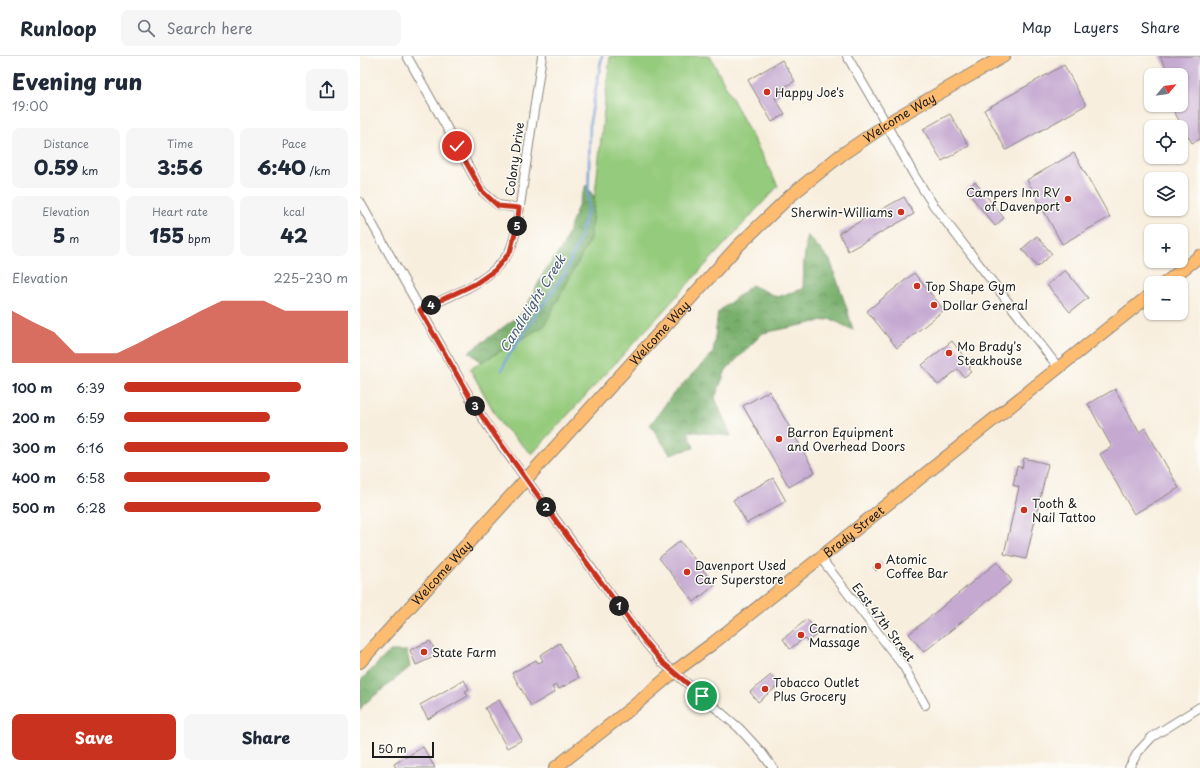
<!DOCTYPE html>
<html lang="en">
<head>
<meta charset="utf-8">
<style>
	body { margin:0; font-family:"Playpen Sans",sans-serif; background:#f6f6f7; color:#1f2937; height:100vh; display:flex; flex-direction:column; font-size:15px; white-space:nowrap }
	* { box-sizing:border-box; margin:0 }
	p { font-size:13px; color:#747a83 }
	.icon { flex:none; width:22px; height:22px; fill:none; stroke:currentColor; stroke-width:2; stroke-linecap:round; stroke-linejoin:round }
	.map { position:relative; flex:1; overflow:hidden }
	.side { display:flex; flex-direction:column; background:#fff; width:360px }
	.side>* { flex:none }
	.needle { width:26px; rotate:61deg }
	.buttons { position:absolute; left:784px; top:12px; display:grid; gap:8px }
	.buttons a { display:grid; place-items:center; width:44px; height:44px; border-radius:8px; background:#fff; box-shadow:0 1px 3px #0004; font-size:20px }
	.scale { position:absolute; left:12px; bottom:10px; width:62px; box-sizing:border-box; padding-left:4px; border:2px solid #1c1c1c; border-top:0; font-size:11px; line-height:14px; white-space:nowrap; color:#1c1c1c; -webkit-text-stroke:3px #fdfcf7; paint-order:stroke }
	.pin { position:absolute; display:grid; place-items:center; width:34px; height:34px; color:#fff; margin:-17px; border:2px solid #fff; border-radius:50%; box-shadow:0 1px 4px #0007 }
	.km { position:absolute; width:20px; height:20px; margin:-10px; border-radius:50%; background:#222; color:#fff; font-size:11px; line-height:20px; text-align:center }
	.round { display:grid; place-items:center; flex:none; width:42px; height:42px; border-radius:8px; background:#f6f6f7 }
	.overview { display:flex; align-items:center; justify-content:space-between; height:68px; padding:0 12px }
	h1 { font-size:22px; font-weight:800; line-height:30px }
	.stats { display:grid; grid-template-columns:repeat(3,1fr); gap:6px; height:68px; padding:4px 12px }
	.stats div { display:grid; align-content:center; border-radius:8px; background:#f6f6f7; text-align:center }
	.stats b { font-size:20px; font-weight:800 }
	.stats small { font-size:11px; font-weight:400 }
	.stats p { font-size:11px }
	.chart { height:112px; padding:8px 12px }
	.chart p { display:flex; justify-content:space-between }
	.chart svg { width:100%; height:72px; margin-top:4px; fill:#c8321e; opacity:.7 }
	.button { display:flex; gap:8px; margin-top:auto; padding:8px 12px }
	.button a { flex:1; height:46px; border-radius:8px; background:#c8321e; color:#fff; font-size:16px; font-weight:800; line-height:46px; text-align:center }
	.button a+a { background:#f6f6f7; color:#1f2937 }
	ul { padding:0 12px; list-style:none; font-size:13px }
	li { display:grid; grid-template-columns:64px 48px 1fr; align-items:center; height:30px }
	li i { height:10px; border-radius:5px; background:#c8321e }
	header { display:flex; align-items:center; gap:24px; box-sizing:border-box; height:56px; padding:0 20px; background:#fff; border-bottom:1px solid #e0e1e3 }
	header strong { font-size:19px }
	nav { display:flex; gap:22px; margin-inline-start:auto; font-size:14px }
	.search { width:280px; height:36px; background:#f6f6f7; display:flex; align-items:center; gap:10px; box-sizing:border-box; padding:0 14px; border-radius:8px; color:#747a83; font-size:15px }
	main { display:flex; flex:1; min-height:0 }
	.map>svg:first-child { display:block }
</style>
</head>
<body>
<header>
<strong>Runloop</strong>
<div class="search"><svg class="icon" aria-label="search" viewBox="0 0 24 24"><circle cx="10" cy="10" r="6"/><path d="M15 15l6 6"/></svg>Search here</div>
<nav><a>Map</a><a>Layers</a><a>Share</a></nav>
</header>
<main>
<section class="side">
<div class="overview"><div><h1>Evening run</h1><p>19:00</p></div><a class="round"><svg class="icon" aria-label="share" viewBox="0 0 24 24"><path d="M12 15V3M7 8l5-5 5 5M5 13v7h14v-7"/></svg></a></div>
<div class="stats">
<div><p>Distance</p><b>0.59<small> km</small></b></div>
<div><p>Time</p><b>3:56</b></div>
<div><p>Pace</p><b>6:40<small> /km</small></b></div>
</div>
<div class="stats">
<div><p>Elevation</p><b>5<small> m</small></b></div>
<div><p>Heart rate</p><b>155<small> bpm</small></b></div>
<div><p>kcal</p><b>42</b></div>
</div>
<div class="chart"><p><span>Elevation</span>225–230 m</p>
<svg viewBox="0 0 160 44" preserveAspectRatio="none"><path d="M0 44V12L10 19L20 25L30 38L40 38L50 38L60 32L70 25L80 19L90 12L100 6L110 6L120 6L130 12L140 12L150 12L160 12V44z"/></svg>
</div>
<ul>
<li><b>100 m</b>6:39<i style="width:79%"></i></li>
<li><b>200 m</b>6:59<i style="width:65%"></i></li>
<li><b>300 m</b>6:16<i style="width:100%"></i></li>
<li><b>400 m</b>6:58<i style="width:65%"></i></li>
<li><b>500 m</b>6:28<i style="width:88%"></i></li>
</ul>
<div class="button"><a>Save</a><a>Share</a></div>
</section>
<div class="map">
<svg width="840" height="712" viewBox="0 0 840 712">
	<defs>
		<pattern id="forest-crowns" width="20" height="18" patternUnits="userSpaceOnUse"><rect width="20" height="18" fill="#78af6c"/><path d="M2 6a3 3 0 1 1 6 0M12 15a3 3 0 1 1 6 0" fill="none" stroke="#628e58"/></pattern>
	</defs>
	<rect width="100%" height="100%" fill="#fdfcf7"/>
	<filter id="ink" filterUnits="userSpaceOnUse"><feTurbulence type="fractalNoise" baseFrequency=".025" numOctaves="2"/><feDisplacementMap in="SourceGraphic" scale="8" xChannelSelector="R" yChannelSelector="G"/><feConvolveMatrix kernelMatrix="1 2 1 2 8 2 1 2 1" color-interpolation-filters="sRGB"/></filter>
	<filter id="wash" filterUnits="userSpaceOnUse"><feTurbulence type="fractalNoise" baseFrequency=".012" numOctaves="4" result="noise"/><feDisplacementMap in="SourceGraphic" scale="16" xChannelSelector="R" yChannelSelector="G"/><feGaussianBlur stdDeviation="0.9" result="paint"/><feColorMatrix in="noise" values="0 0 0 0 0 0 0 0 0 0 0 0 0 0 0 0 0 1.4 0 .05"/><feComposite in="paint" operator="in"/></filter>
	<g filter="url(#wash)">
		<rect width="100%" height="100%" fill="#f8eede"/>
		<path fill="url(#forest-crowns)" stroke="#4a6644" d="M226,129L248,162L156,333L109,296L164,256L184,216L203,190Z
			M447,179L470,204L487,253L493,274L471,263L403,277L366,314L355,342L371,380L328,375L334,392L310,398L290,369L313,338L353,297L358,256L392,229L417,241L443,233L444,206Z
			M30,595H47L50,611L3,649L0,655V625Z"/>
		<path fill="#95cb7d" stroke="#58744c" d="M250,0H350L418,130L172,398L142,370L110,313L184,270L230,184Z"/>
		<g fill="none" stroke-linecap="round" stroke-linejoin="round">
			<path stroke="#719fd9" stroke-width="2.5" d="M142,314L147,302L205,217L217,190L228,154L230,65L242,0"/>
		</g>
		<g id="blocks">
			<path fill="#c5a9d1" d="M800,0H840V83L832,87L812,52L817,49H821V46L823,45L821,41V19H810Z
				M422,4L435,25L419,34L421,38L415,42L425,58L412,66L388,24Z
				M704,9L726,49L646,94L624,54Z
				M590,58L609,90L582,105L563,73Z
				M714,97L750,161L702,188L667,124Z
				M615,126L644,162L635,170L606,134Z
				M544,141L554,158L488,195L479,177Z
				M677,180L692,198L677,211L662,193Z
				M705,214L728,242L710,256L687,229Z
				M554,217L584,254L537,292L507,255Z
				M592,285L611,310L609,312L611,316L604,321L598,313L578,329L562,309Z
				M755,333L779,376L785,372L819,432L774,458L740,398L752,391L728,348Z
				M409,335L455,416L429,431L383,350Z
				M664,402L688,408L666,503L644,498L659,431L653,429L657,410L662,412Z
				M413,422L426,445L387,467L373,444Z
				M320,485L355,529L334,546L299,502Z
				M520,506L523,509L516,515L513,511Z
				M637,506L652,525L564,596L549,578Z
				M447,563L458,577L448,586L444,582L430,593L423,583Z
				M70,585L78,599L56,609L50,594Z
				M200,587L219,622L199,633L196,629L192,631L195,636L171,650L152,617L176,604L178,607L183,605L180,599Z
				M411,619L419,629L398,646L390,636Z
				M104,624L109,633L105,635L108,640L68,663L60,649Z
				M139,644L162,684L147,692L125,652Z
				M63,691L75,712H36L34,708Z"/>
		</g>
	</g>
	<g filter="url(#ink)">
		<use href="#blocks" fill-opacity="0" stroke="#8a857d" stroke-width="1"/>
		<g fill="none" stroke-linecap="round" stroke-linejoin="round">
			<g stroke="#8a857d" stroke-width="10">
				<path id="minor" d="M47,0L122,135L138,149L159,152
					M487,0L519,55L554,119L574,150L698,311
					M0,146L113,347L133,378L286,587L302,606L379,672L402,697L413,712
					M60,254C92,239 130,227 149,196C153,189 155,178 157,170L182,0
					M460,501L544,611L565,649
					M769,712L778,696L792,681L840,651"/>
			</g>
			<g stroke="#8a857d" stroke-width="14">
				<g id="highway">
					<path d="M805,227L840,200"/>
					<path id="s1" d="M0,606L378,190L430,140L481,99L536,62L644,0"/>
					<path id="s2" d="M195,712L269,654L314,616L352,588L791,238"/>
				</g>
			</g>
			<use href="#minor" stroke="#fff" stroke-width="8"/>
			<use href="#highway" stroke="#febc70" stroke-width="12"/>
		</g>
	</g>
	<g fill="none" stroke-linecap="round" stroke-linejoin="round" filter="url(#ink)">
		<g stroke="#fff" stroke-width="8">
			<path id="route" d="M97,90L122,135L138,150L159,152L157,170L150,196L135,214L115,228L60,254L113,347L134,378L199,469L286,587L302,606L342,640"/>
		</g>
		<use href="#route" stroke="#c8321e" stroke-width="5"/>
	</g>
	<g fill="#c8321e" stroke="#fdfcf7" stroke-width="1.5">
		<circle cx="407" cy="36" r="4"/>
		<circle cx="708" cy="143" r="4"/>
		<circle cx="541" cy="156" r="4"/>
		<circle cx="557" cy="230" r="4"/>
		<circle cx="574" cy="249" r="4"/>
		<circle cx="589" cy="297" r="4"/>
		<circle cx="419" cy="383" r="4"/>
		<circle cx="664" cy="454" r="4"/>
		<circle cx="518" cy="510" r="4"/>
		<circle cx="327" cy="516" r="4"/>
		<circle cx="441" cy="579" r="4"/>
		<circle cx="64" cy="596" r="4"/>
		<circle cx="405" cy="633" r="4"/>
	</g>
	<g text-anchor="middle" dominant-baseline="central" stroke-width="3" stroke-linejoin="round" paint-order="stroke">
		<g font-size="12" fill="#1c1c1c" stroke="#fdfcf7" text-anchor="start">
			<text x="415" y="36">Happy Joe's</text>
			<text x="700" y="136" text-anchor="end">Campers Inn RV<tspan x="700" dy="14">of Davenport</tspan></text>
			<text x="533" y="156" text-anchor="end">Sherwin-Williams</text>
			<text x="565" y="230">Top Shape Gym</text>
			<text x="582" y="249">Dollar General</text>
			<text x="597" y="290">Mo Brady's<tspan x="597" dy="14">Steakhouse</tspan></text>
			<text x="427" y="376">Barron Equipment<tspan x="427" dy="14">and Overhead Doors</tspan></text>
			<text x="672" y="447">Tooth &amp;<tspan x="672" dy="14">Nail Tattoo</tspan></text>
			<text x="526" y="503">Atomic<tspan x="526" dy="14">Coffee Bar</tspan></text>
			<text x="335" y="509">Davenport Used<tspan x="335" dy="14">Car Superstore</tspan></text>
			<text x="449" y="572">Carnation<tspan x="449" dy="14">Massage</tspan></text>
			<text x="72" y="596">State Farm</text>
			<text x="413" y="626">Tobacco Outlet<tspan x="413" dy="14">Plus Grocery</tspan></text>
		</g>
		<g font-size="12" fill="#1c1c1c" stroke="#fdfcf7">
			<text stroke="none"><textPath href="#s1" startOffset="769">Welcome Way</textPath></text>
			<text transform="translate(154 103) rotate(-82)">Colony Drive</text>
			<text stroke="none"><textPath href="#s1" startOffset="445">Welcome Way</textPath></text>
			<text stroke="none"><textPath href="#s2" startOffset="381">Brady Street</textPath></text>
			<text stroke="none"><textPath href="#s1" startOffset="121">Welcome Way</textPath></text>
			<text transform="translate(524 566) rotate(53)">East 47th Street</text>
		</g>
		<g font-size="13" font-style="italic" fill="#465e7a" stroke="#fdfcf7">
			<text transform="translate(172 247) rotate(-58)">Candlelight Creek</text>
		</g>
	</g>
</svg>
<div class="buttons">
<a><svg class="needle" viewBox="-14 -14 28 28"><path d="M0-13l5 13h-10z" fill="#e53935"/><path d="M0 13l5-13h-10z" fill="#747a83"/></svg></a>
<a><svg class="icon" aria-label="locate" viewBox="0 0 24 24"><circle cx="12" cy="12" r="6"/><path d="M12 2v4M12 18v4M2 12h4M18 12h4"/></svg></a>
<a><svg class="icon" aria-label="layers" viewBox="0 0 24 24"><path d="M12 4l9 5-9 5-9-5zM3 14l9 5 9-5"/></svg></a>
<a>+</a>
<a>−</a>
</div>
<div class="scale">50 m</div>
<div class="pin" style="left:342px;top:640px;background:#1e9e55"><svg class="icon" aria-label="arrive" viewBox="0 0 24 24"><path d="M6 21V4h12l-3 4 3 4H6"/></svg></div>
<div class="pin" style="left:97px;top:90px;background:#d93025"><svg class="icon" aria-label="check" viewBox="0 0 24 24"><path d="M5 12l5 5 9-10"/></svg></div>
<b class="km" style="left:259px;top:550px">1</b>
<b class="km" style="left:186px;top:451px">2</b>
<b class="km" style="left:115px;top:350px">3</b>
<b class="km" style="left:71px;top:249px">4</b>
<b class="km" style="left:157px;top:170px">5</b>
</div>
</main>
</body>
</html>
